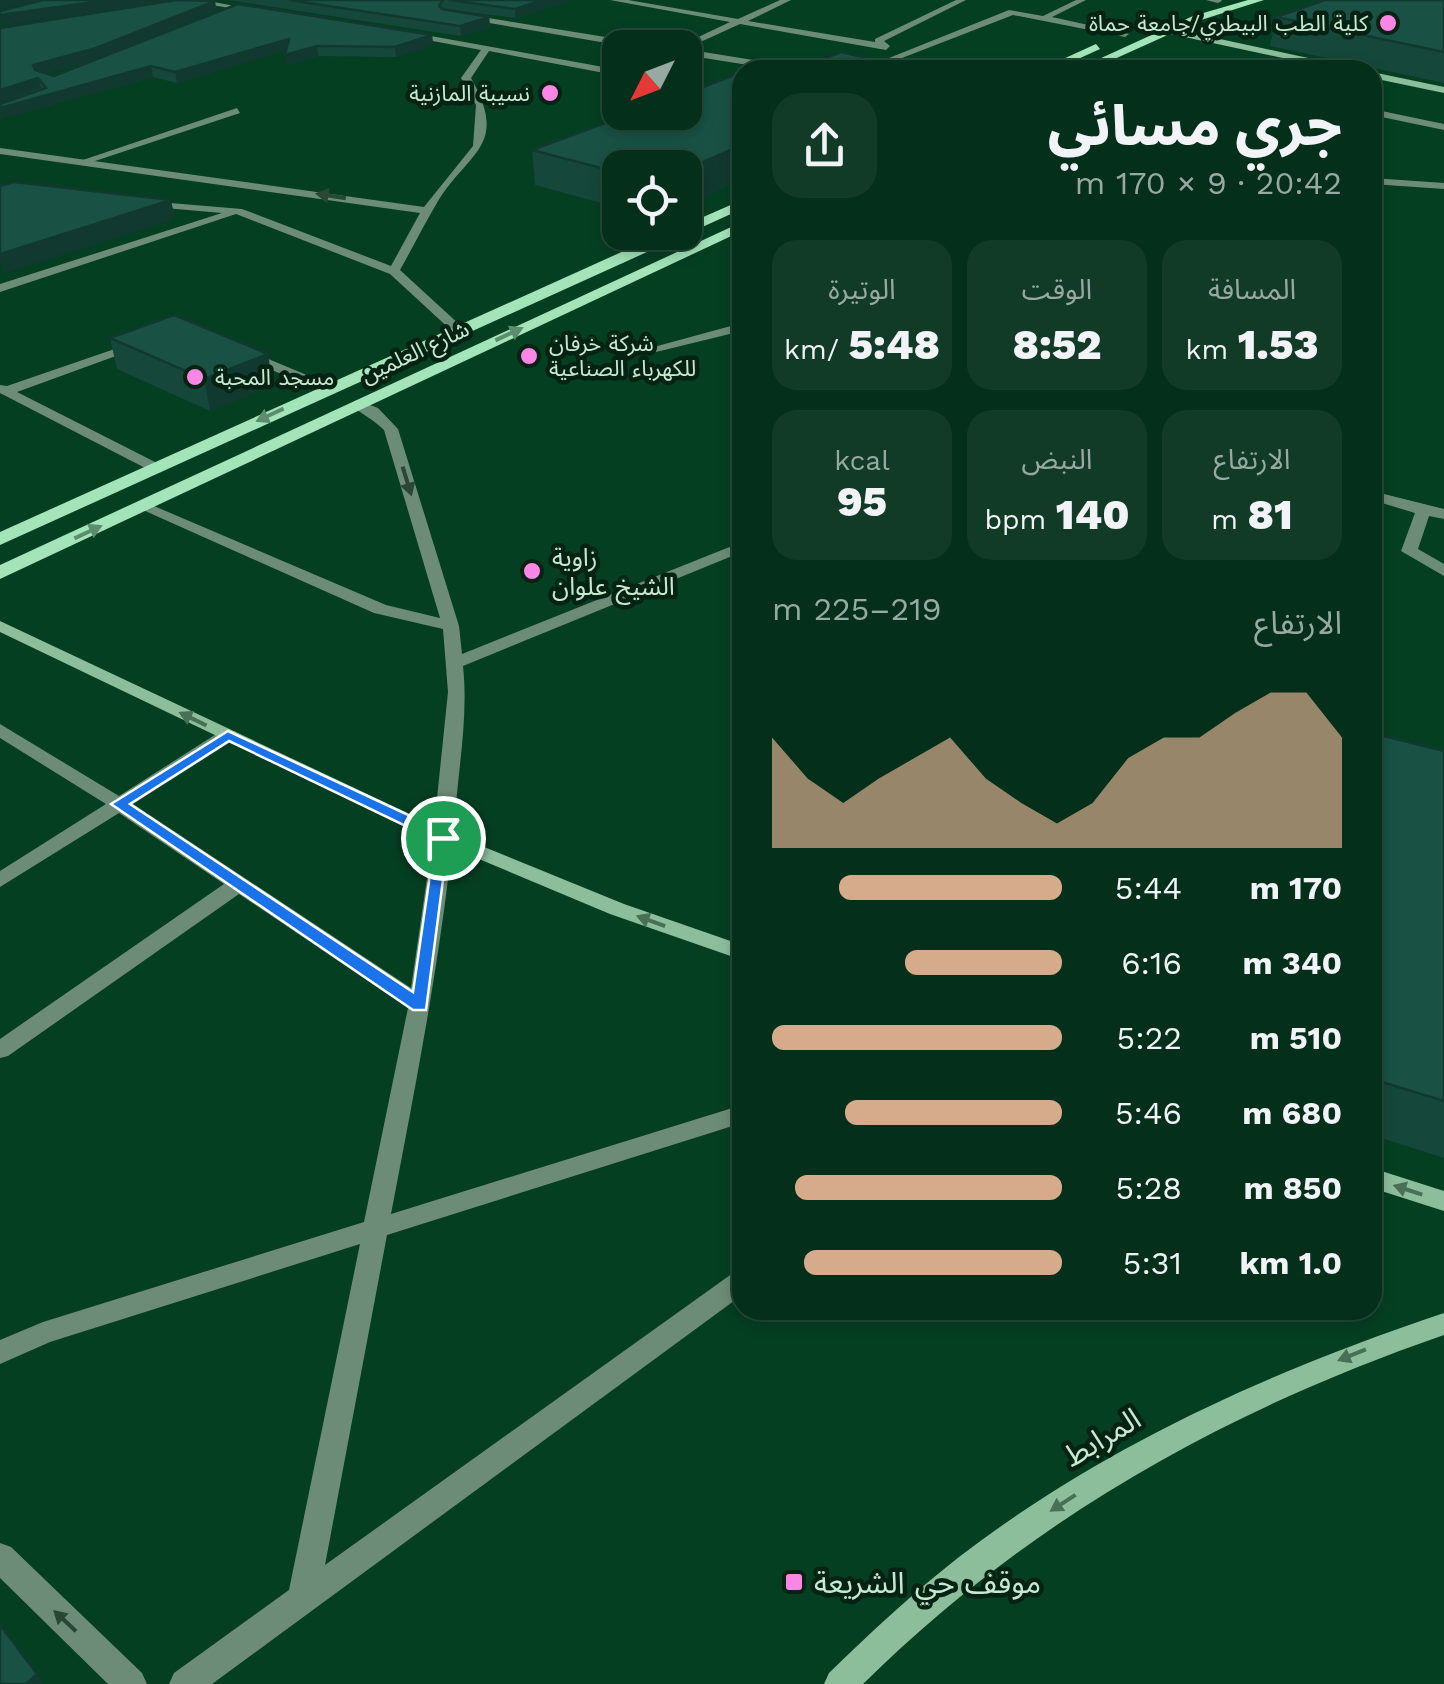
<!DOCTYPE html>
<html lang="ar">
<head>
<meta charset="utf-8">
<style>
	body { margin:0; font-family:"Work Sans","Noto Sans Arabic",sans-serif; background:#123b27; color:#f1f3f6; direction:rtl; height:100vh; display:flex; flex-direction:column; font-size:38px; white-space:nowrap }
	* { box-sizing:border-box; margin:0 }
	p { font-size:32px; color:#97a9a2 }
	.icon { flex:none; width:55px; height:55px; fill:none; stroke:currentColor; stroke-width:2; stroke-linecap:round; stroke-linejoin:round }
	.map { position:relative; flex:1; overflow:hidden; direction:ltr }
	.panel { position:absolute; left:732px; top:60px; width:650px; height:1260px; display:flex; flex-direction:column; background:#042f1a; border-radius:30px; box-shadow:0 5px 15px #0003,0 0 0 2px #254a39; direction:rtl }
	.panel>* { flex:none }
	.needle { width:65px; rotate:228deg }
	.tools { position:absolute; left:602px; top:30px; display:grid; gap:20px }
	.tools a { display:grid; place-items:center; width:100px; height:100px; border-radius:20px; background:#042f1a; box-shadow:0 5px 15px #0003,0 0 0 2px #254a39; font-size:50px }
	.pin { position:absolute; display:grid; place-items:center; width:85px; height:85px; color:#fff; margin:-42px; border:5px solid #fff; border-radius:50%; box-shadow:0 2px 10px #0007 }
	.round { display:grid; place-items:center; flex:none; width:105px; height:105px; border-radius:30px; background:#123b27 }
	.summary { display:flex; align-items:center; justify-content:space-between; height:170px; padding:0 40px }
	h1 { font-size:55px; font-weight:800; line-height:75px }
	.figures { display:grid; grid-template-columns:repeat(3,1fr); gap:15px; height:170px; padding:10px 40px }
	.figures div { display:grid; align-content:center; border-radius:25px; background:#123b27; text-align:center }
	.figures b { font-size:42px; font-weight:800 }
	.figures small { font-size:28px; font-weight:400 }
	.figures p { font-size:28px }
	.chart { height:280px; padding:20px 40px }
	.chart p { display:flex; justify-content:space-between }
	.chart svg { width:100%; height:180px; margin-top:10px; fill:#d6ab8b; opacity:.7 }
	ul { padding:0 40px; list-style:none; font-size:32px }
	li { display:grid; grid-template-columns:160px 120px 1fr; align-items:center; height:75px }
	li i { height:25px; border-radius:12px; background:#d6ab8b }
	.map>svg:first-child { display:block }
</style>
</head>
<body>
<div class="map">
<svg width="1444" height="1684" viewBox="0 0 1444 1684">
	<rect width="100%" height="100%" fill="#053f22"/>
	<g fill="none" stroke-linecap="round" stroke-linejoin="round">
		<path fill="#6d8c77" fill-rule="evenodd" d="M237,108L240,113L86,164L77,162Z"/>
		<path fill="#6d8c77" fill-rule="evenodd" d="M184,0H203L262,11L258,13Z
			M610,0H628L738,19L780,0H791L748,21L875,42V39L956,0H966L884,41L890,46L886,50L740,24L685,49L675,48L730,22Z
			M1076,0H1086L1052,17L1129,34L1125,37L1013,15L871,70H859L1009,10L1043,16Z
			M1206,0H1221L1222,1L1218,3Z
			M463,14L655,45L659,48H636L460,18Z
			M403,31L620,70V76L489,51L471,78C509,146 470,150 438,201C425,223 413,247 400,270L461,326V332H453L390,274L236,214L0,292V284L222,213L142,206L141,204L146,201L242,209L391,266L420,213L0,154V148L424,207L473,146L476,105L461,78L481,50L406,36Z
			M685,49L797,67L801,70H780L685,55Z
			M1105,56L1159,67L1163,70H1146L1102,61Z
			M685,82L742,93V99L685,88Z
			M1372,109L1444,124V130L1372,115Z
			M1372,178L1444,183V189L1372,184Z
			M742,323V331L656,352L650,348Z
			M135,342L146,345L17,392L161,465V471H151L0,393V385L7,386Z
			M247,350L333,386L335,389L323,392L242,357V351Z
			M357,400L378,408L398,429L459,626L462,654L742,542V552L463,666C468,712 460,758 456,804C444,942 417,1078 391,1214L742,1105V1123L387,1235L325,1565L733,1273L742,1270V1295L212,1684H169L174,1673L289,1590L360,1244L50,1342L0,1364V1340L43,1322L364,1222L408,1008L239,894L8,1056L0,1058V1039L224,884L119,813L0,887V871L106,804L0,738V724L119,796L221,731H235L237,735L235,739L133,804L411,988L433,837L448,692L443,629L374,613L134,506L142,501L147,503L386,605L440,618L384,430C373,419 361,414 350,404Z
			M1372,491L1444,509V519L1429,516L1418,549L1444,564V576L1401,551L1415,513L1372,500Z
			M0,1543L11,1547L142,1673L147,1684H108L0,1578Z"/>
		<path fill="#8cbe9c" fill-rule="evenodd" d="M1169,28L1350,67L1354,70H1338L1166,33Z
			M1372,72L1444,87V93L1372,78Z
			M0,621L450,833L624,904L742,945V960L610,914L436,841L0,632Z
			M1372,1168L1444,1191V1211L1372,1188Z
			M1444,1313V1335C1222,1412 1031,1519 863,1684H824L829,1673C871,1632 913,1593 959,1557C1105,1445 1271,1371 1444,1313Z"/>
		<path fill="#a3e4b9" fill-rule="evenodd" d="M1248,0H1264L1201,20L1090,70H1075L1193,16Z
			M1096,44L1100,49L1054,70H1039Z
			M742,200V209L0,545V532L666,232H685V225Z
			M742,222V231L0,579V565Z"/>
	</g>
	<path fill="#16473b" d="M43,0H209L215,1L216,10L98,58L44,73L54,76L238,4L432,35L433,45L396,57L318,56L286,65V50L177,83L153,77L0,119V104L41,89L0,102V28L162,2L0,25V11Z
		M228,0H572L515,18L444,9L489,17L490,27L461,36Z
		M1444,0V83L1270,46L1276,17Z
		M742,72V179L685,205V168H620V208L535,185L532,150L635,112H685V94Z
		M110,338L273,385L210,411L117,369Z
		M1372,733L1444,751V1158L1372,1135Z"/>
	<path fill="#123930" d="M0,0H38L0,9Z
		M108,0H178L0,25V15Z
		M542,0H572L515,18V9Z
		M215,1L216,10L98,58L36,75L33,65Z
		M489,17L490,27L461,36L460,26Z
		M432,35L433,45L396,57L395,47Z
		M289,39L290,49L177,83L175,72Z
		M317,46L318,56L286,65L285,55Z
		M151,66L153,77L0,119V108Z
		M38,78L41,88L0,102V90Z
		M742,145V179L685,205V170Z
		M171,200L175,219L3,274L0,262V254Z
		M268,354L273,385L210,411L204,379Z
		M37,1674L42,1684H26Z"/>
	<path fill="#195245" stroke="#123930" stroke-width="2.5" d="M43,0H108L0,15V11Z
		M176,0L215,1L96,48L33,65L35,70L54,76L238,4L432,35L395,47L317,46L285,55L289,39L175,72L151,66L0,108V104L46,88L38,78L0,90V28Z
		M289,0H443L439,6L442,9L489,17L460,26Z
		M449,0H542L515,9Z
		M1325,0H1444V52L1276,17Z
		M841,52L897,65L884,70H795Z
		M742,72V145L685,170V168H620V173L532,150L635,112H685V94Z
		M14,182L171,200L0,254V186Z
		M174,315L268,354L204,379L110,338Z
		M1372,733L1444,751V1101L1372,1079Z
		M0,1625L37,1674L26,1684H0Z"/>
	<defs><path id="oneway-solid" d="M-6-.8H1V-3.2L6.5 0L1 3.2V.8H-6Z" transform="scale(2.5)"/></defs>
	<g fill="#294735">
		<use href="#oneway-solid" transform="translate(331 196) rotate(-171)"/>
		<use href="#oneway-solid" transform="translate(407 481) rotate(73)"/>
		<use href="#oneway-solid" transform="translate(65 1621) rotate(-137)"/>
	</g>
	<g fill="#5c8d6e">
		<use href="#oneway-solid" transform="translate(509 334) rotate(-25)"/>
		<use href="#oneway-solid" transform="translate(270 415) rotate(155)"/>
		<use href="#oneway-solid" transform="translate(88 532) rotate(-25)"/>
	</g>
	<g fill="#487057">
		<use href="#oneway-solid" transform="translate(193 719) rotate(-154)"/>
		<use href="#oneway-solid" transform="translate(651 921) rotate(-160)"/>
		<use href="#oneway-solid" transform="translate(1408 1190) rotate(-162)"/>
		<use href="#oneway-solid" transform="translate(1352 1355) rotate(158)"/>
		<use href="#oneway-solid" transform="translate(1063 1503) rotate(147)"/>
	</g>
	<path fill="#1a73e8" stroke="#fff" stroke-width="2.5" fill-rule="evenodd" d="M228,731L449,834L426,1010H413L111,804ZM229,741L435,840L413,992L130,804Z"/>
	<g fill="#fb86e5" stroke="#052212" stroke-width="4">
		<circle cx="1388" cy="23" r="10"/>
		<circle cx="550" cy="93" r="10"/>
		<circle cx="529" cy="356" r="10"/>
		<circle cx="195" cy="377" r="10"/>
		<circle cx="532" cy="571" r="10"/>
		<rect x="784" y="1572" width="20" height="20" rx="5"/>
	</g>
	<g text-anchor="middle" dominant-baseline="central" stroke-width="9" stroke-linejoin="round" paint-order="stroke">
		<g font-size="22" fill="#c7e9d1" stroke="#052212" text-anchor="end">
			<text x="1368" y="23">كلية الطب البيطري/جامعة حماة</text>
			<text x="530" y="93">نسيبة المازنية</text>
			<text x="549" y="343" text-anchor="start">شركة خرفان<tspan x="549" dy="25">للكهرباء الصناعية</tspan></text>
			<text x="215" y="377" text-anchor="start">مسجد المحبة</text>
		</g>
		<g font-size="22" fill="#c7e9d1" stroke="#052212">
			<text transform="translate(415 352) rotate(-25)">شارع العلمين</text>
		</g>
		<g font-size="25" fill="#c7e9d1" stroke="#052212" text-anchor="start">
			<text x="552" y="557">زاوية<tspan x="552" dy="29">الشيخ علوان</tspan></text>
		</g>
		<g font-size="30" fill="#c7e9d1" stroke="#052212">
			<text transform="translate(1102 1437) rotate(-31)">المرابط</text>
		</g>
		<g font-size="30" fill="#c7e9d1" stroke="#052212" text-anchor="start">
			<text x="814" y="1582">موقف حي الشريعة</text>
		</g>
	</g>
</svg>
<div class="tools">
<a><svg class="needle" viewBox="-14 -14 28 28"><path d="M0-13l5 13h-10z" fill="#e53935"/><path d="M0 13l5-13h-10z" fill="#97a9a2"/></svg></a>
<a><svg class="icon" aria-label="locate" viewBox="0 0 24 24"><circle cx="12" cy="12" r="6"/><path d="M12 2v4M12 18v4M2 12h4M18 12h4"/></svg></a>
</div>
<div class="pin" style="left:443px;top:838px;background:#1e9e55"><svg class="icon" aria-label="arrive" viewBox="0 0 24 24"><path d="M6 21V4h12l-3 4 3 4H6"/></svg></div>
<section class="panel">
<div class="summary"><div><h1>جري مسائي</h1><p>20:42 · 9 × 170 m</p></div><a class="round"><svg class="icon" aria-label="share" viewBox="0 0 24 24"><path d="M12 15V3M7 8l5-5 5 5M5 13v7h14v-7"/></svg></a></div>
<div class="figures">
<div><p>المسافة</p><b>1.53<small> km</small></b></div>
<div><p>الوقت</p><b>8:52</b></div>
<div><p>الوتيرة</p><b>5:48<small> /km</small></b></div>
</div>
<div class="figures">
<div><p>الارتفاع</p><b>81<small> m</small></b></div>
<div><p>النبض</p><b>140<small> bpm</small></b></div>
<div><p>kcal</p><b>95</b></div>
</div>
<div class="chart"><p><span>الارتفاع</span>219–225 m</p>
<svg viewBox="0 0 160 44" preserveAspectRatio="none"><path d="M0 44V17L10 27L20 33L30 27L40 22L50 17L60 27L70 33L80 38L90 33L100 22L110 17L120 17L130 11L140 6L150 6L160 17V44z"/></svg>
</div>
<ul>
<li><b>170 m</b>5:44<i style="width:77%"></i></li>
<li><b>340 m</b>6:16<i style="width:54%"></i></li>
<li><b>510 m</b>5:22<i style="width:100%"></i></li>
<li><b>680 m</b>5:46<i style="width:75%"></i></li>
<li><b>850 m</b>5:28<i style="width:92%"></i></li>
<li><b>1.0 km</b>5:31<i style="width:89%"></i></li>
</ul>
</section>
</div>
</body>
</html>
